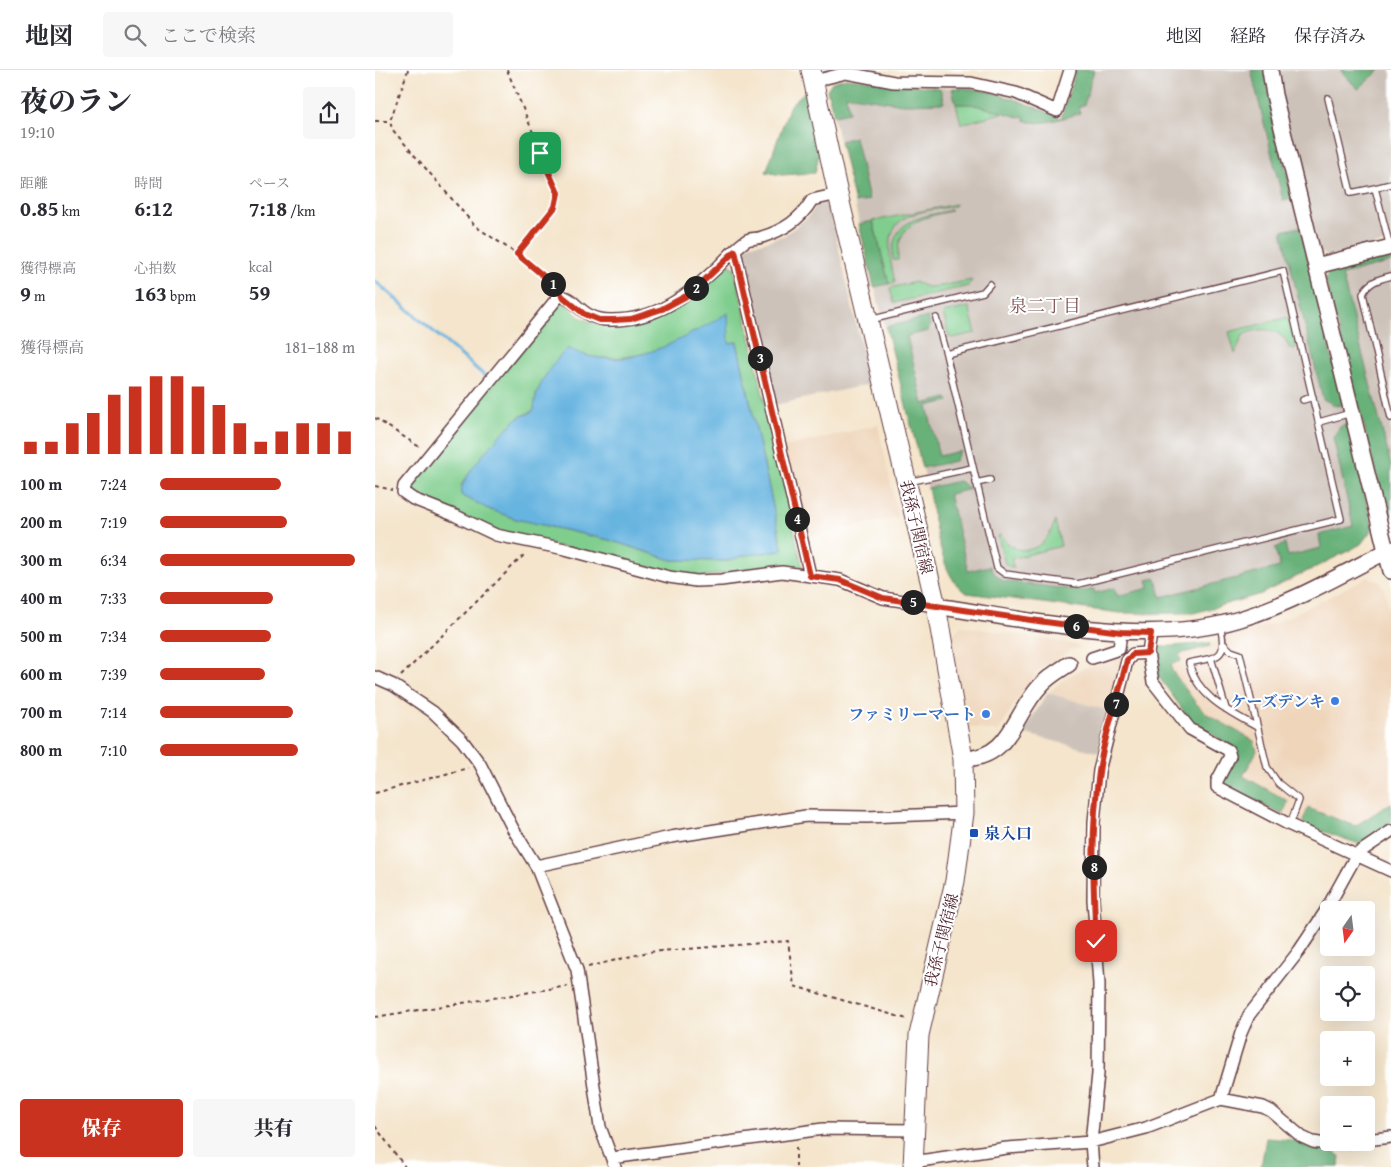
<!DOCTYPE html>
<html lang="ja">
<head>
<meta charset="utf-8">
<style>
	body { margin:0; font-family:"Gentium Book Plus","Noto Serif JP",serif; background:#f7f7f7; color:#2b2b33; height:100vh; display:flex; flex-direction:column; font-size:19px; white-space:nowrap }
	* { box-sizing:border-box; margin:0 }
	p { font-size:16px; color:#7c7c81 }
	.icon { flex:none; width:28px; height:28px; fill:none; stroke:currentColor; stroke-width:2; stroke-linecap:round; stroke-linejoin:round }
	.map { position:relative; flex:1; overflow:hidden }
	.sheet { display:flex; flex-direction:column; background:#fff; width:375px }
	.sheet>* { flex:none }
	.needle { width:32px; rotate:194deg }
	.tools { position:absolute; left:945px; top:831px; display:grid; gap:10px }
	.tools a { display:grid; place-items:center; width:55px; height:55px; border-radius:5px; background:#fff; box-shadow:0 5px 20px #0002; font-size:25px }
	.pin { position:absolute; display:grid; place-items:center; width:42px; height:42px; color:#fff; margin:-21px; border-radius:10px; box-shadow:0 2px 8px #0006 }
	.km { position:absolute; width:25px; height:25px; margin:-12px; border-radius:50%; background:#222; color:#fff; font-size:14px; line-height:25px; text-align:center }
	.round { display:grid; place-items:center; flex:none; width:52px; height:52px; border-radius:5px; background:#f7f7f7 }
	.summary { display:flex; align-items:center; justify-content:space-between; height:85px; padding:0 20px }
	h1 { font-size:28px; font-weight:800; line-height:38px }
	.metrics { display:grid; grid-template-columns:repeat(3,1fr); gap:8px; height:85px; padding:5px 20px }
	.metrics div { display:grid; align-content:center }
	.metrics b { font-size:21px; font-weight:800 }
	.metrics small { font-size:14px; font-weight:400 }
	.metrics p { font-size:14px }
	.chart { height:140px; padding:10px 20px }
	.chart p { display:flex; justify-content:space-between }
	.chart svg { width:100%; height:90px; margin-top:5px; stroke:#c8321e; stroke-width:6 }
	.primary-button { display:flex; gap:10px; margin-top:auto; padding:10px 20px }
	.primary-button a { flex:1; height:58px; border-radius:5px; background:#c8321e; color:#fff; font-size:20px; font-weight:800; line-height:58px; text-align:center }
	.primary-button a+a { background:#f7f7f7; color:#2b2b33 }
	ul { padding:0 20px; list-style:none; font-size:16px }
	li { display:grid; grid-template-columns:80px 60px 1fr; align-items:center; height:38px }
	li i { height:12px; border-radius:6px; background:#c8321e }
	header { display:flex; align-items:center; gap:30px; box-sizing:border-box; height:70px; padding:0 25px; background:#fff; border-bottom:1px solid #e1e1e2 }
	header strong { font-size:24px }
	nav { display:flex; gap:28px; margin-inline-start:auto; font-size:18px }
	.search { width:350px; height:45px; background:#f7f7f7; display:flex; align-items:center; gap:12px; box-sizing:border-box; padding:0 18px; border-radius:5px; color:#7c7c81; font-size:19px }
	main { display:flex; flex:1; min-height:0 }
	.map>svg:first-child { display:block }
</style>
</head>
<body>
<header>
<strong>地図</strong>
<div class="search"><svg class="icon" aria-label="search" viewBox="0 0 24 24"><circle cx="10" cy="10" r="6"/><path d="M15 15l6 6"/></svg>ここで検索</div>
<nav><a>地図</a><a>経路</a><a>保存済み</a></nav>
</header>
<main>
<section class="sheet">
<div class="summary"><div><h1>夜のラン</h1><p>19:10</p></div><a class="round"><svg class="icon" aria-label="share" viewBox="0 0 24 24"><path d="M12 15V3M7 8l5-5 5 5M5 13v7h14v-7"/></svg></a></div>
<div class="metrics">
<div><p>距離</p><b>0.85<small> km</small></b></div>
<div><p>時間</p><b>6:12</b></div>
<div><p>ペース</p><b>7:18<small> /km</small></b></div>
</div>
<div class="metrics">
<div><p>獲得標高</p><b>9<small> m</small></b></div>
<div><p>心拍数</p><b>163<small> bpm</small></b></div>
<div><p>kcal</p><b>59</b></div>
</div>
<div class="chart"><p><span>獲得標高</span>181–188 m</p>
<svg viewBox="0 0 160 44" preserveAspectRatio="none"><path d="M5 44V38M15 44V38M25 44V29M35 44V24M45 44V15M55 44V11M65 44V6M75 44V6M85 44V11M95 44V20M105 44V29M115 44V38M125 44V33M135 44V29M145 44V29M155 44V33"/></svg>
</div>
<ul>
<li><b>100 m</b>7:24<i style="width:62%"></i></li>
<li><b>200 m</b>7:19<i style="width:65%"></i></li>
<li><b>300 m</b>6:34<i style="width:100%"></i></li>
<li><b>400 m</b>7:33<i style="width:58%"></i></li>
<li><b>500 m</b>7:34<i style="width:57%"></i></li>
<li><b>600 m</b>7:39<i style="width:54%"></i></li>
<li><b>700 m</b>7:14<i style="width:68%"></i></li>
<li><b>800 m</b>7:10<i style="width:71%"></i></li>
</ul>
<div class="primary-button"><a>保存</a><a>共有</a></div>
</section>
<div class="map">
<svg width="1016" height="1097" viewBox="0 0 1016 1097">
	<rect width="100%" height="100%" fill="#fff"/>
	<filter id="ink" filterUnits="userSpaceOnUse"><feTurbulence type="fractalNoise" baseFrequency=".02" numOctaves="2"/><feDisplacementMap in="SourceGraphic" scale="10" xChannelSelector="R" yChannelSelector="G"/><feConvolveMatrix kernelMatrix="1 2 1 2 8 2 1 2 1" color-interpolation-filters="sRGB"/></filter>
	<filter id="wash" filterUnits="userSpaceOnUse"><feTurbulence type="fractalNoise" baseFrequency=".0096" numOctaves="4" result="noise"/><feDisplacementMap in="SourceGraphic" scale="20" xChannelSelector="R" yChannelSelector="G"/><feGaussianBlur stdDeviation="1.12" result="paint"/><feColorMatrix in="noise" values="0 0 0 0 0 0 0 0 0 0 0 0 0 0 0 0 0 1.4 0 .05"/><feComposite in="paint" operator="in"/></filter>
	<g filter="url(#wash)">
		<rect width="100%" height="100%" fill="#f4e5cc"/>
		<path fill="#efd6bb" d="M503,355L523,447L430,467L410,377Z
			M994,507L1003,511L1009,518L1016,547V753L984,774L908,745L850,714L849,708L863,680L820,654L813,647L781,581L786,577L834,573L903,552Z
			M586,556L654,566L706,576L694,581L663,601L643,628L623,662L591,656L576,574L579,563Z
			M751,587L737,642L673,623L693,606L714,596Z"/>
		<path fill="#cdc2b9" d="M701,0H889L998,458L986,474L977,479L913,512L862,532L819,543L770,545L711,540L592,523L579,512L571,496L532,332L504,235L452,20L596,17L642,29L686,48Z
			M902,0H965L983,18L1005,0H1016V171L954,187L944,181L910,46Z
			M450,133L454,138L459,158L495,314L400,335L365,184L376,174L386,173L410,165L433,147L441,136Z
			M1016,183V447L1012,444L994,371L981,330L956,198Z
			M673,623L737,642L726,683L647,663Z"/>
		<path fill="#80ce8e" stroke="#65765c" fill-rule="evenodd" d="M581,34H596L630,42L586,54Z
			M581,134L580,136C565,139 548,140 534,146C507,157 515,191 520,212L514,214L498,151Z
			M576,140V141C546,148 521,152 523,190H518C514,150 545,147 576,140Z
			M353,195L359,197L427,495L424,499L381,498L320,508L123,462L34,421V415L183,234L189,232L204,247L223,255L259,253L316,229ZM322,261L354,273L362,272L407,477L406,481L371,485L351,491L297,490L234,470L141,449L111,438L86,415L113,379L143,348L159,340L161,323L184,287C200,286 214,288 230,288C262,289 295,277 322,261Z
			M597,210L593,216L519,233L515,218L540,212L552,217L566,216Z
			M594,237L601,263L577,268L574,267L568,243Z
			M914,247L921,278L915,280C909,257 885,256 868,265L860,284L854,262Z
			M680,451L686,476L636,489L639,499L630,494L623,466L626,465C644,493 673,478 680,451Z"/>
		<path fill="#68b179" stroke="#596852" d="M701,0H719C715,12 713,22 709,35L703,37L705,43C688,48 664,57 649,50L648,46L644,47L596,34H581L577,18C616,17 650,33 686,48Z
			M876,0H889L917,128L908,130Z
			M965,0H1005L983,19Z
			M471,8L565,18L569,33L528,34L471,25L474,42L459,45L452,20L457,12Z
			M434,18L446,75L440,103L406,105L391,102L415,35Z
			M480,67L494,130L480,133L465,71Z
			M498,151L514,214L499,217L484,154Z
			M925,157L968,334L962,336L948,329L907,161Z
			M1016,183V192L967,205L1016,395V447L1012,444L950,209L956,198Z
			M553,247L555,255L553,261L532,266L548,334L572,328L574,331L552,336L564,386L585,381L580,391L547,398L511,257Z
			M973,353L998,458L986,474L977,479L886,524L819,543H745L592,523C565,510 559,445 553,418L584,411L596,419L574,424L593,501L615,496L617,501L628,511L709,521L719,519L720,523L740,518L742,526L774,518L772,510L781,508L786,527L905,497L900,478L910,474L913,486L946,478L944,465L978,456L958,367L965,357Z
			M834,573L835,576L804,584L806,591L797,594L796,599L820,632L832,644L879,671L882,681L868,706L913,731L908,745L867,725L850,714L849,708L863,680L820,654L813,647L783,606L781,581L786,577Z
			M1016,733V753L984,774L930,755L928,751L933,738L980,756Z
			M891,1068L940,1072L965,1086L964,1097H886Z"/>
		<path fill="#66b4e0" stroke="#586a86" d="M353,243L354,273L362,272L407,477L406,481L371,485L351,491L297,490L234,470L141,449L111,438L86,425C81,411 129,359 142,349C147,345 154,345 159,340C160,317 176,294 193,278C248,307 305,270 353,243Z"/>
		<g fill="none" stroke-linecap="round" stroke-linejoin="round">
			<path stroke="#66b4e0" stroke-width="3" d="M0,211L111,307"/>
		</g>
	</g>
	<g filter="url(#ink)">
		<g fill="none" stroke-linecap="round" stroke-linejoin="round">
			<g stroke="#643d43" stroke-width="8">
				<path id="service" d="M953,28L976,123L1000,118
					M1015,177L1000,118L1016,114
					M908,201L966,449L703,514L630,504L622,498L571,284Z
					M1016,206C1004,209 993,212 988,224L1016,348
					M561,248L571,284
					M495,250L608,222L615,214
					M928,330L938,327
					M944,352L976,343
					M533,412L597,398
					M601,413L615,410
					M845,555C853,590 844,586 814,593C822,627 855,642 882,657
					M850,575L856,581L865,584L892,697L903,713L924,730L915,755
					M836,588L851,639"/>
			</g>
			<g stroke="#643d43" stroke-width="14">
				<path id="minor" d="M439,11L471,3L519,12L596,13L641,23L682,41L695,0
					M463,124L437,130C425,150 409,160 387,167C382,169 376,168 372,170C362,176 352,188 344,196C312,226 282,250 237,250C205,251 201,226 184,226L29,416L28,422L38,429L81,446L121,465L190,479L294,507L321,511L346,510L407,502L465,510L508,528L561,536
					M360,181L435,505
					M776,563L773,583L778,612L815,659L853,680L855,686L842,711V717L915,755L1016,801
					M717,588L744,579L746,562
					M0,607L18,615L58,642L87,670L105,694L138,759L161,796L202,900L225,1057L240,1097
					M161,796L296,767L431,746L492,747L589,743
					M846,1029L866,963L874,945L924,881L950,842L982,784L1016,761
					M991,1070L1016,1067
					M237,1088L448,1059L540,1060
					M538,1092L632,1078L716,1072L771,1058L846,1029L888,1037L896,1041L927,1067L938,1072L951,1074L975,1072
					M718,1097L716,1072L723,1004L724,914L718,829L719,752L724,701L752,591L758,584L773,583"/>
			</g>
			<g stroke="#643d43" stroke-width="18">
				<path id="tertiary" d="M895,0L899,25L1016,501
					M941,196L1016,177
					M561,536C657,550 771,578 865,549C918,533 967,504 1016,479
					M588,689C637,688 638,644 666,615C674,606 685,600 694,594"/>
			</g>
			<g stroke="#643d43" stroke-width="21">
				<path id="primary" d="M436,0L463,124L561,536L588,689L589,743L580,811L544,965L538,1097"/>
			</g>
			<path stroke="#643d43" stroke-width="2" stroke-dasharray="4 4" stroke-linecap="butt" d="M33,0L15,51L17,59L100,156L142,184L180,215
				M132,0L183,123L180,137L142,184
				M0,51H15
				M0,348L46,378
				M0,416L18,420
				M26,606L151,483
				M0,723L93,698
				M213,897L273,882L413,871L419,916L532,949
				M0,947L193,916
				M0,1056L30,1097
				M421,1097V1073"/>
			<use href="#service" stroke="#fff" stroke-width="5.5"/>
			<use href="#minor" stroke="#fff" stroke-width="11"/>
			<use href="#tertiary" stroke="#fff" stroke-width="15"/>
			<use href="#primary" stroke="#fff" stroke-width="19"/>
		</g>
	</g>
	<g fill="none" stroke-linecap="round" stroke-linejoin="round" filter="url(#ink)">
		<g stroke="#fff" stroke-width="10">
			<path id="route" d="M165,83L183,123L180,137L142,184L183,218L187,226L209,244L224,250H239L256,249L287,239L315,224L360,181L435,506L465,510L508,528L663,551L746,562L776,563L773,583L758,584L752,590C744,625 728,668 724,702C716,758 718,815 721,871"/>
		</g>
		<use href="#route" stroke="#c8321e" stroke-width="6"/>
	</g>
	<g fill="#3f7fe0" stroke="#fff" stroke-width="2">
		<circle cx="960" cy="631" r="5"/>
		<circle cx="611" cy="644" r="5"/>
	</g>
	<rect fill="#1a4fb4" stroke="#fff" stroke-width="2" x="594" y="758" width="10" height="10" rx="2.5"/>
	<g text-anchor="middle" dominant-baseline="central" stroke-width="4" stroke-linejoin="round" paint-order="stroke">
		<g font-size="16" fill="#4a1f2b" stroke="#fff">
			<text transform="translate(542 457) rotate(77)">我孫子関宿線</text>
			<text transform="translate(566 870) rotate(-76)">我孫子関宿線</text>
		</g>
		<g font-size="16" font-weight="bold" fill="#366cbe" stroke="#fff" text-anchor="end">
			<text x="950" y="631">ケーズデンキ</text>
			<text x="601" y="644">ファミリーマート</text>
		</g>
		<g font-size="16" font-weight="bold" fill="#164399" stroke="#fff" text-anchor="start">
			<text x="609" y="763">泉入口</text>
		</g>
		<g font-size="18" fill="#7c5051" stroke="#fff">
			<text x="670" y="235">泉二丁目</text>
		</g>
	</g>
</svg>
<div class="tools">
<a><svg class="needle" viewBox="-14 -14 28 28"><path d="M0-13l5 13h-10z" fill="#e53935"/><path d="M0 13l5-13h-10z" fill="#7c7c81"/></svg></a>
<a><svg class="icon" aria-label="locate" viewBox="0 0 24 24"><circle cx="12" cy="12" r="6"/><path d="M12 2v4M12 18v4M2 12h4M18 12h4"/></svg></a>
<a>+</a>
<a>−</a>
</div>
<div class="pin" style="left:165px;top:83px;background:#1e9e55"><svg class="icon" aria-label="arrive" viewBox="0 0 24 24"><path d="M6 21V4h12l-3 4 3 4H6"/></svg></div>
<div class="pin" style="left:721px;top:871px;background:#d93025"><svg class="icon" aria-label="check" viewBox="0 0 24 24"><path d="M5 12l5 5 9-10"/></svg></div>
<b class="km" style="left:178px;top:214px">1</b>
<b class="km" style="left:321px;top:218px">2</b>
<b class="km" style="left:385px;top:288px">3</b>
<b class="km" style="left:422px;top:449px">4</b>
<b class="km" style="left:538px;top:532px">5</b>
<b class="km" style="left:701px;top:556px">6</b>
<b class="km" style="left:741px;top:634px">7</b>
<b class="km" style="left:719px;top:797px">8</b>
</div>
</main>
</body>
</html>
